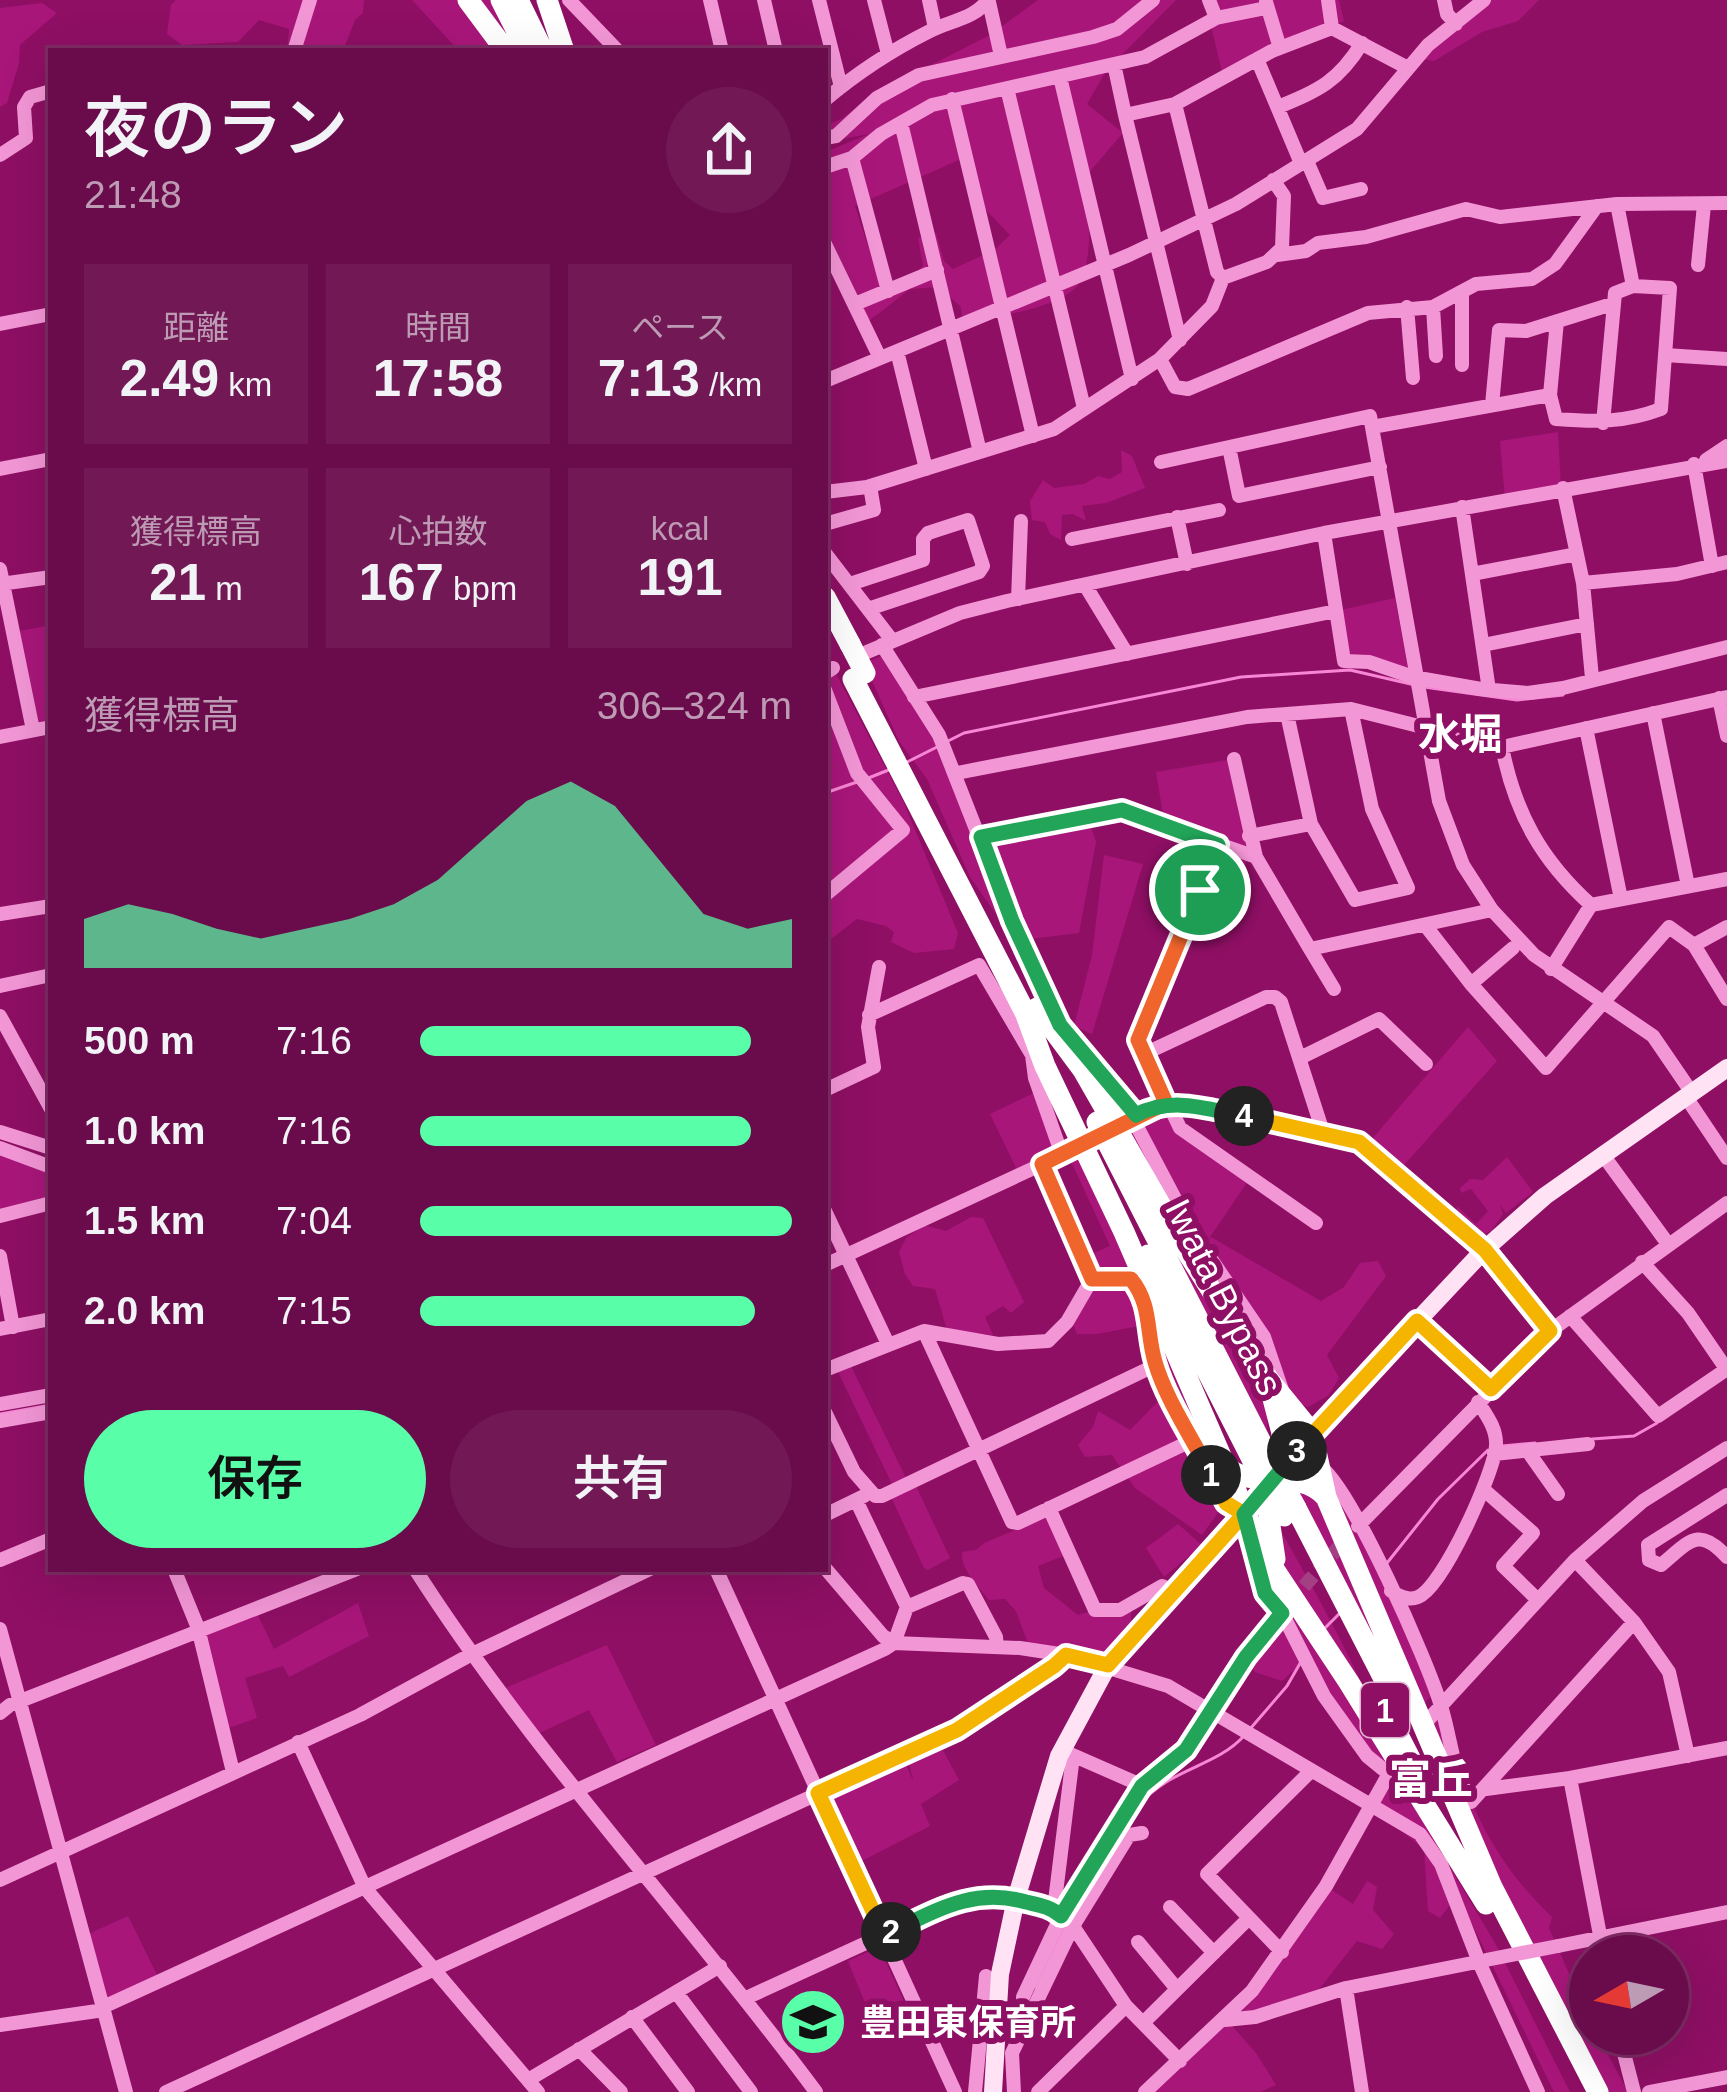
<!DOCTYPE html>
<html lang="ja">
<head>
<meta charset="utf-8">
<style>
	body { margin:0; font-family:Helvetica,"Noto Sans JP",sans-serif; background:#721955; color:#f1f3f6; height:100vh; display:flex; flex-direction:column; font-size:45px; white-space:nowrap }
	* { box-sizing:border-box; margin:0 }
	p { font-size:39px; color:#be9bb5 }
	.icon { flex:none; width:66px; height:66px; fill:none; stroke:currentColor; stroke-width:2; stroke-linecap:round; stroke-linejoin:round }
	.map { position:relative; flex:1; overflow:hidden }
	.sheet { position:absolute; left:48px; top:48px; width:780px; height:1524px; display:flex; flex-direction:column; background:#6a0b4b; border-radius:0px; box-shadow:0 12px 48px #0002,0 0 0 3px #7d2b63 }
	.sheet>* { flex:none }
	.needle { width:78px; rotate:261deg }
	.tools { position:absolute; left:1569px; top:1935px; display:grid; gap:24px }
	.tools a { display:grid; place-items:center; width:120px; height:120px; border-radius:50%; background:#6a0b4b; box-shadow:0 12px 48px #0002,0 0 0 3px #7d2b63; font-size:60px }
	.pin { position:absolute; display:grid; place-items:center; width:102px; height:102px; color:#fff; margin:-51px; border:6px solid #fff; border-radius:50%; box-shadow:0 3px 12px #0007 }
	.km { position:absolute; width:60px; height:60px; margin:-30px; border-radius:50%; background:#222; color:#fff; font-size:33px; line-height:60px; text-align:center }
	.round { display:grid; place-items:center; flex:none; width:126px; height:126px; border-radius:63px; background:#721955 }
	.overview { display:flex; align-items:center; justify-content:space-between; height:204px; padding:0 36px }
	h1 { font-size:66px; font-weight:600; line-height:90px }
	.stats { display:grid; grid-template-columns:repeat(3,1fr); gap:18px; height:204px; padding:12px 36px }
	.stats div { display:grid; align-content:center; border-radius:0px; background:#721955; text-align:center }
	.stats b { font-size:51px; font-weight:600 }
	.stats small { font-size:33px; font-weight:400 }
	.stats p { font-size:33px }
	.chart { height:336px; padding:24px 36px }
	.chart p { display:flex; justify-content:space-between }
	.chart svg { width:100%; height:216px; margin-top:12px; fill:#59ffa8; opacity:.7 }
	.primary-button { display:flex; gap:24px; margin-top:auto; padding:24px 36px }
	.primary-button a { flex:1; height:138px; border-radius:72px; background:#59ffa8; color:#111; font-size:48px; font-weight:600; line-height:138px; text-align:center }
	.primary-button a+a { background:#721955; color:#f1f3f6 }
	ul { padding:0 36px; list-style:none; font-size:39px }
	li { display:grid; grid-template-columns:192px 144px 1fr; align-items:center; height:90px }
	li i { height:30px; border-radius:15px; background:#59ffa8 }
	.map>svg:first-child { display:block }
</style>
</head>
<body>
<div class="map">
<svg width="1727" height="2092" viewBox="0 0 1727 2092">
	<rect width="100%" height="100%" fill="#8e0f64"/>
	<path fill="#a9167a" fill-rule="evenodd" d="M176,0H364L363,13L355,20L343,51H287L289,29L259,20L238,42L182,45L167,34L171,5Z
		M412,0H490L517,51H459Z
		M1038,0H1176L1106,71L1087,104L1123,133L1086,176C1087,207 1095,253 1080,282C1066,308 991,318 963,321L961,307L939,287L910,289L865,324L825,248V152L869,134L831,141L825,126L841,119L876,93L990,35ZM961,159L983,207L1010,235L994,250L953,269L944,261L936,233L918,238L923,266L895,293L873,261L855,206Z
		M1205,0H1339L1344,21L1222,72Z
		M1482,0H1539L1518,21L1482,32L1434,61L1413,58Z
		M42,3L57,13L20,45L19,63L7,103L0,107V8Z
		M1558,432L1561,489L1505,499L1500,441Z
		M1121,450L1132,456L1145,488L1106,503L1082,506L1086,521L1073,514L1062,515L1061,540L1050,534L1045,522L1032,520L1030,501L1043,480L1054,488L1084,484L1098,476L1110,479L1122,472Z
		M1395,598L1409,675L1344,661L1336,611Z
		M51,625V725L33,728L14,632Z
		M887,654L939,735L984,845L1089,821L1096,842L1079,933L1022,940L1004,899L1007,930L970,877L927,779L899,741L864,663Z
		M833,668L903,801L958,933L954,949L914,953L891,942L894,932L886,926L857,919L826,943L825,961V673Z
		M1234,759L1248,855L1236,902L1200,892L1218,845L1165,826L1156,772Z
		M1104,855L1143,864L1092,1034L1074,1026L1092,955Z
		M1468,1027L1497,1061L1396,1174L1365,1147Z
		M1040,1090L1060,1148L1019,1174L990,1114Z
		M1166,1103L1182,1129L1248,1181L1204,1246L1211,1237L1321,1301L1344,1287L1360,1263L1378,1261L1386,1276L1327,1355L1339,1378L1329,1395L1308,1407L1268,1394L1267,1432L1172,1246L1120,1130Z
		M0,1147L51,1167V1202L0,1214Z
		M1082,1152L1232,1493L1202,1535L1135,1488L1112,1455L1085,1457L1078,1445L1093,1427L1098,1411L1130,1430L1168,1391L1150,1324L1097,1334H1077L1070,1317L1091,1285L1083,1258L1110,1246L1070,1159Z
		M1507,1157L1533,1192L1506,1213L1500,1205L1503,1214L1491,1231L1480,1236L1456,1217L1457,1206L1476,1224L1488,1211L1471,1189L1461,1193L1460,1188L1470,1179L1483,1180Z
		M971,1217L983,1218L1024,1302L1011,1313L1003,1306L985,1317L993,1335L947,1330L935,1289L913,1286L905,1274L899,1252L906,1238L924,1225L946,1231Z
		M850,1364L906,1478L892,1484L837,1370Z
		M1304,1459L1333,1479L1435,1692L1407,1722L1292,1488Z
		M916,1486L950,1558L928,1570L924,1568L891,1497Z
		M1265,1502C1291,1551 1393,1720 1386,1765L1368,1749L1305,1660L1282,1681L1255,1672L1247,1657L1281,1613L1265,1593L1250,1518Z
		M1048,1516L1066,1555L1038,1566L1044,1588L1078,1615L1095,1610L1131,1611V1623L1108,1665L1030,1649L1016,1611L1005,1599L989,1600C978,1586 961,1571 962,1552L976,1550L984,1543Z
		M1178,1524L1202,1545L1164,1577L1146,1548Z
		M358,1603L369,1636L289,1677L283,1666L245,1678L257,1718L223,1730L198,1628L254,1607L274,1649Z
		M607,1645L656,1745L617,1762L589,1710L533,1736L498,1691Z
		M1439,1717C1469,1799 1487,1855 1552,1917L1549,1928L1590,2021V2034H1597L1628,2092H1606L1541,1972L1431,1728Z
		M937,1739L959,1780L921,1804L930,1826L852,1866L823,1791L902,1755L914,1783L906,1753Z
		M1395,1774L1495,1943L1570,2092H1554L1471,1922L1450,1905L1440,1918L1428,1911L1424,1849L1369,1805Z
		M1367,1881L1377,1887L1373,1910L1394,1934L1382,1949L1357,1941L1313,1997L1227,2020L1256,2053L1276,2085L1260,2092H1145L1225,2020L1326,1886L1353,1904Z
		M128,1916L160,1981L103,2007L84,1936Z
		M879,1947L906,2006L872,2020L848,1961Z"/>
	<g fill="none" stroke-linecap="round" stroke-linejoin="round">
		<path stroke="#f787d5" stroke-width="3" d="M1424,687L1517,700L1563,695
			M948,741L964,733L1241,677L1350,670L1415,685
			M905,763L939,746
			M866,779L891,769
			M825,793L857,782
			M0,1414L51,1405
			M1592,1439L1634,1436L1657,1423
			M1502,1446L1535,1443
			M1387,1563L1438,1499L1488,1450
			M1325,1628L1339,1614
			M1250,1729L1287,1686L1302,1660
			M1139,1805C1172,1767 1214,1768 1244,1736
			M1069,1917L1079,1900
			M1035,1987L1065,1926
			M1016,2027L1028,2002"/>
		<path stroke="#a53f83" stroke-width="14" stroke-dasharray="14 7" stroke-linecap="butt" d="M1290,1602L1347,1538"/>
		<path stroke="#f396d6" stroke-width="14" d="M569,0L618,51
			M710,0L722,51
			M764,0L776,51
			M819,0L841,87
			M874,0L888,54
			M929,0L935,28
			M1209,0L1216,18
			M1328,0L1332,28
			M1444,0L1447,14L1456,24
			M989,2L1001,56
			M1266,2L1280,48
			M294,51L310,0
			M1257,59L1300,161
			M1114,64L1145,57L1216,18L1266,8
			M1060,77L1132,379
			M1007,88L1084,408
			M952,99L1033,436
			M825,100C858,72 892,50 930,31C952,20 974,19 988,0
			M1175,104L1217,272L1223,278L1267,262L1282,248L1284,196L1273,180
			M1278,107C1319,90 1338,82 1362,43
			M901,123L980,452
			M825,138L836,136L877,98L919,75L1093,37L1117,29L1153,0
			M0,155L26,138L24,107L30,97L51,91
			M852,158L888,291
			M1307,161L1323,198L1361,189
			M825,167L852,158L881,134L932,105L1114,64L1125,115
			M1617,204L1633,286
			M825,244L880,358
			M1277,255L1306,251L1318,243L1366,237L1466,209L1500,217L1617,204L1727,203
			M1698,265L1704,205
			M855,304L937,270
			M1407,307L1413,378
			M1433,307L1436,356
			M1557,321L1550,395L1556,419C1595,422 1624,423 1661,409L1670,288L1633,286L1615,293L1603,423
			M0,324L51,314
			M1180,340L1125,115L1175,104L1272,51L1332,28L1406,67
			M897,351L926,469
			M1665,355L1727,359
			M1160,359L1175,387L1188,389L1368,313L1433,307L1476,284L1532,279L1555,264L1597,206
			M1462,365V292
			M825,381L1129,255L1236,204L1357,129L1428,45L1484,0
			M1492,405L1499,330L1526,331L1612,304
			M1372,427L1550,395
			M1229,447L1239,496L1380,467
			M1706,460L1727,446
			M1161,462L1370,416L1439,801L1463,865L1492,910L1534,955L1653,1036L1692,1093
			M1694,464L1712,566
			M0,469L51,459
			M1563,488L1583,583L1592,678
			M825,492L867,487L1054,429L1160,359L1212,306L1223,278
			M1462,507L1489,690
			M1177,517L1187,564
			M825,524L874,510L870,486
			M1324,533L1344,661L1369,662L1413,677L1481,689L1528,693L1563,688L1727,647
			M1072,539L1219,510
			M825,553L891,639
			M0,569L33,730
			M1472,574L1577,554
			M1583,583L1677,574L1727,562
			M0,584L51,577
			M850,584L923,560V539L928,533L968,520L983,566L979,572L871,608
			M1085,585L1127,654
			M1018,599L1021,521
			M882,645L939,735L1012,921L1060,1025L1136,1115
			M1483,645L1587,624
			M867,652L960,613L1007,601L1324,533L1727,461
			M825,673L833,668
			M825,690L857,773L903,830L825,895
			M914,697L1336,611
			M1719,698L1727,736
			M1653,713L1688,886
			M1287,714L1311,824L1355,900L1408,888L1372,809L1351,709
			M1586,728L1621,899
			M0,737L51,727
			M1502,747C1515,813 1541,860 1591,905
			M1234,759L1256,857
			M957,773L1247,717L1351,709L1502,747L1727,697
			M1249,836L1311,824
			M981,837L1122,810L1256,857L1310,949L1492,910
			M1218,845L1138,1040L1180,1128L1316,1223
			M0,914L51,906
			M1425,925L1471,984L1546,1068L1669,927L1694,945L1727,999
			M1694,945L1727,927
			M1310,949L1334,989
			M1551,969L1591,905L1727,879
			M1471,984L1513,948
			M0,986L51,975
			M0,1016L51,1109
			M1144,1054L1266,997H1275L1281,1002L1323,1132
			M1300,1058L1379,1019L1426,1064
			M825,1090L874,1067L868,1027L879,967
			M1686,1097L1727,1158
			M1132,1117L1192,1231L1264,1337L1282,1390
			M1131,1118L1166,1103H1178L1359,1142L1485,1249L1550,1331
			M0,1132L51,1148
			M0,1148L51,1167
			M1603,1155L1668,1244
			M825,1211L888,1344
			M0,1216L51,1203
			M0,1256L13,1327
			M1642,1262L1688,1313L1727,1370
			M825,1265L1062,1155L1035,1078L1032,1055L979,965L869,1015
			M1092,1279H1131C1153,1307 1145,1338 1158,1368C1177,1414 1203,1459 1226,1503L1244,1515
			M1570,1316L1658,1416L1727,1369
			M1417,1321L1491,1389
			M0,1329L51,1319
			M924,1331L1012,1522L1018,1523L1193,1440
			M825,1370L924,1331L998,1344L1048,1341L1067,1322L1092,1279L1042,1164
			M0,1404L51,1395
			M825,1412L854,1472L875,1496H882L1156,1365
			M0,1421L51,1412
			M1527,1450L1558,1494
			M1494,1454L1588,1444
			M1321,1467C1353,1492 1428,1662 1441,1706C1452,1742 1451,1767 1471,1802L1634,1622
			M1483,1489L1533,1533L1503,1566L1538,1600
			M1727,1495L1648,1545L1649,1560L1661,1565C1689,1542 1698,1525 1727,1557
			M1049,1508L1095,1610H1120L1162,1586L1174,1591
			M825,1515L864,1496
			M1358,1526L1550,1331L1727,1203
			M1250,1543L1265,1593L1282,1613L1324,1696L1367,1756L1389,1774
			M0,1560L51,1539
			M1575,1560L1634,1622L1669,1672L1688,1756
			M825,1568L883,1636L894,1643L1020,1648L1066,1655L1168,1686L1420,1834L1441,1864L1479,1962L1538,2092
			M174,1569L198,1628L233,1772
			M415,1569C534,1755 685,1915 816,2092
			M716,1569L955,2092
			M1391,1591C1400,1596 1408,1601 1418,1597C1443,1587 1494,1473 1496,1446C1497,1429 1487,1416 1478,1402
			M907,1607L963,1583L968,1584L996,1637L997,1647
			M0,1629L126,2092
			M0,1713L10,1705L357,1569
			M1428,1720L1575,1560L1643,1501L1727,1448
			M298,1742L365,1888L538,2092
			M1070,1754L1143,1786
			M1570,1778L1604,1956
			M1486,1789L1570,1778L1727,1748
			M0,1880L360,1715L470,1655L650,1569
			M1170,1907L1214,1953
			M1054,1909L1073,1756
			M1138,1942L1177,1989
			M1558,1946L1727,1912
			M1282,1952L1207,1874L1311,1771
			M1346,1988L1362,2092
			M676,1992L751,2092
			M1023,1997L1061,1916L1143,1786L1186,1750L1251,1651L1286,1607
			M746,1998L962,1899L995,1895L1054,1909L1071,1923L1126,2006L1180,2061
			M103,2007L885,1649L894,1643L907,1607L856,1500
			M632,2017L688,2092
			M1225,2020L1255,2017L1346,1988L1482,1961
			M1143,2023L1249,1918
			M0,2025L104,2010
			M1619,2034L1634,2092
			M579,2049L621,2092
			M528,2080L720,1966
			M166,2092L957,1730L1055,1666L1066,1655
			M975,2092L986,1976
			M1014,2092L1012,2053L1073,1926L1129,1835L1142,1833
			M1038,2092L1126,2006
			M1145,2092L1252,1991L1326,1886L1391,1770
			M1649,2092L1727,2077"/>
		<path stroke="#ffe3f4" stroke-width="18" d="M993,2092L1000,1974L1016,1899L1059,1756L1108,1665L1312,1433L1485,1249L1545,1196L1727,1068"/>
		<path stroke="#fff" stroke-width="21" d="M468,0L506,51
			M501,0L527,51
			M518,0L543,51
			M547,0L564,51
			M825,597L850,644
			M853,679L1031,1024
			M1037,1008L1083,1070L1189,1255L1268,1379L1312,1433L1326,1497L1495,1894
			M1025,1012L1045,1066L1124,1232L1262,1551L1348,1681L1486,1904
			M1097,1122L1266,1452
			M1148,1255L1254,1463
			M1271,1391L1282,1433L1278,1473
			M1225,1466C1256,1492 1297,1466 1326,1497
			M1272,1483L1269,1519L1275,1559
			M1296,1508L1399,1708
			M1379,1698L1414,1766
			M1491,1885L1598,2092"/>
		<path stroke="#f396d6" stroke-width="14" d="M1062,1155L1128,1120
			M1486,1960L1558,1946"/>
		<path stroke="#fff" stroke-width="21" d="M850,644L865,673
			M1266,1452L1296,1508
			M1254,1463L1284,1516"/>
	</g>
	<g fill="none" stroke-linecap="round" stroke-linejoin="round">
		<g stroke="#fff" stroke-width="24">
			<path id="split-1" d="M1200,890L1138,1040L1166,1103L1042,1164L1092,1279H1131C1152,1305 1146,1332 1155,1362C1166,1400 1193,1439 1211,1475"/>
		</g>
		<g stroke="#fff" stroke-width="24">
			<path id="split-2" d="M891,1932L884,1935L818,1793L957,1730L1054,1666L1066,1655L1108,1665L1244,1514L1226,1503L1211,1475"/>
		</g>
		<g stroke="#fff" stroke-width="24">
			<path id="split-3" d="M891,1932C937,1910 974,1887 1026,1902C1039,1905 1051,1907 1061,1916L1142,1786L1186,1750L1246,1657L1282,1613L1265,1593L1244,1514L1297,1451"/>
		</g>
		<g stroke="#fff" stroke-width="24">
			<path id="split-4" d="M1244,1116L1359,1142L1485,1250L1550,1331L1491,1389L1417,1321L1297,1451"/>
		</g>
		<g stroke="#fff" stroke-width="24">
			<path id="split-5" d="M1200,890L1218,845L1122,810L981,837L1012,921L1060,1025L1136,1115C1173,1096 1206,1109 1244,1116"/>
		</g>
		<use href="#split-1" stroke="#f0652b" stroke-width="15"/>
		<use href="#split-2" stroke="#f5b400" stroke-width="15"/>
		<use href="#split-3" stroke="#22a559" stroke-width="15"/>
		<use href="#split-4" stroke="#f5b400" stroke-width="15"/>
		<use href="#split-5" stroke="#22a559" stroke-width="15"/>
	</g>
	<defs>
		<g id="school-disc" transform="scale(3.45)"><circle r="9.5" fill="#59ffa8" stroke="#8e0f64"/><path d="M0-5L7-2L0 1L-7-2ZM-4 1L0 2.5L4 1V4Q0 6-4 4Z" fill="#111"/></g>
	</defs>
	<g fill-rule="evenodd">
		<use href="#school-disc" x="813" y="2022"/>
	</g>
	<g text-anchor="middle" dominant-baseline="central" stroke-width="12" stroke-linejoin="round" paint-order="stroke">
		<rect fill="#8e0f64" stroke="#ddb7d0" stroke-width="3" x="1361" y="1683" width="48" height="54" rx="9"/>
		<g font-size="33" font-weight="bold" fill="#fff">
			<text x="1385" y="1710">1</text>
		</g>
		<g font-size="36" fill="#fff" stroke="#8e0f64">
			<text transform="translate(1224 1297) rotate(63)">Iwata Bypass</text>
		</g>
		<g font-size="36" font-weight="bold" fill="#fff" stroke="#8e0f64" text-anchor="start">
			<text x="860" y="2022">豊田東保育所</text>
		</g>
		<g font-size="42" font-weight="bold" fill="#fff" stroke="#8e0f64">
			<text x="1460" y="734">水堀</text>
			<text x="1431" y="1779">富丘</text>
		</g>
	</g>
</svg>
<div class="tools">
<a><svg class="needle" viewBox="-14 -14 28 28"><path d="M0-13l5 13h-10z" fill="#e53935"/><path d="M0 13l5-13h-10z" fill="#be9bb5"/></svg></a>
</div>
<div class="pin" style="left:1200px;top:890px;background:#1e9e55"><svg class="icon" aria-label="arrive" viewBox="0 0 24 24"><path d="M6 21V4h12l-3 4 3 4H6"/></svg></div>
<b class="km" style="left:1211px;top:1475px">1</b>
<b class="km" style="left:891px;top:1932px">2</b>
<b class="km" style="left:1297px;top:1451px">3</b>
<b class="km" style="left:1244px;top:1116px">4</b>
<section class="sheet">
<div class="overview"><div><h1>夜のラン</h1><p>21:48</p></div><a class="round"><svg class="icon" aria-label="share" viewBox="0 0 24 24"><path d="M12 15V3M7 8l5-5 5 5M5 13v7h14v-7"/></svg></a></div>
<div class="stats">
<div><p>距離</p><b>2.49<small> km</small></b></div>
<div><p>時間</p><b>17:58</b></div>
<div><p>ペース</p><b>7:13<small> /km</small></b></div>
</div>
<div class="stats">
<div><p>獲得標高</p><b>21<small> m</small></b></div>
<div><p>心拍数</p><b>167<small> bpm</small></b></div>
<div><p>kcal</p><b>191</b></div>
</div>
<div class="chart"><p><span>獲得標高</span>306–324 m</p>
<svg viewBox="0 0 160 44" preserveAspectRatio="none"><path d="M0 44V34L10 31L20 33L30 36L40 38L50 36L60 34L70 31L80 26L90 18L100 10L110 6L120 11L130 22L140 33L150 36L160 34V44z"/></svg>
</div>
<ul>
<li><b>500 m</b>7:16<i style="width:89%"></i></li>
<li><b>1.0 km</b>7:16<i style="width:89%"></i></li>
<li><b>1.5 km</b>7:04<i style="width:100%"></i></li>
<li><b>2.0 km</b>7:15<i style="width:90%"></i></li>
</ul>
<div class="primary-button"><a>保存</a><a>共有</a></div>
</section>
</div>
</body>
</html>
